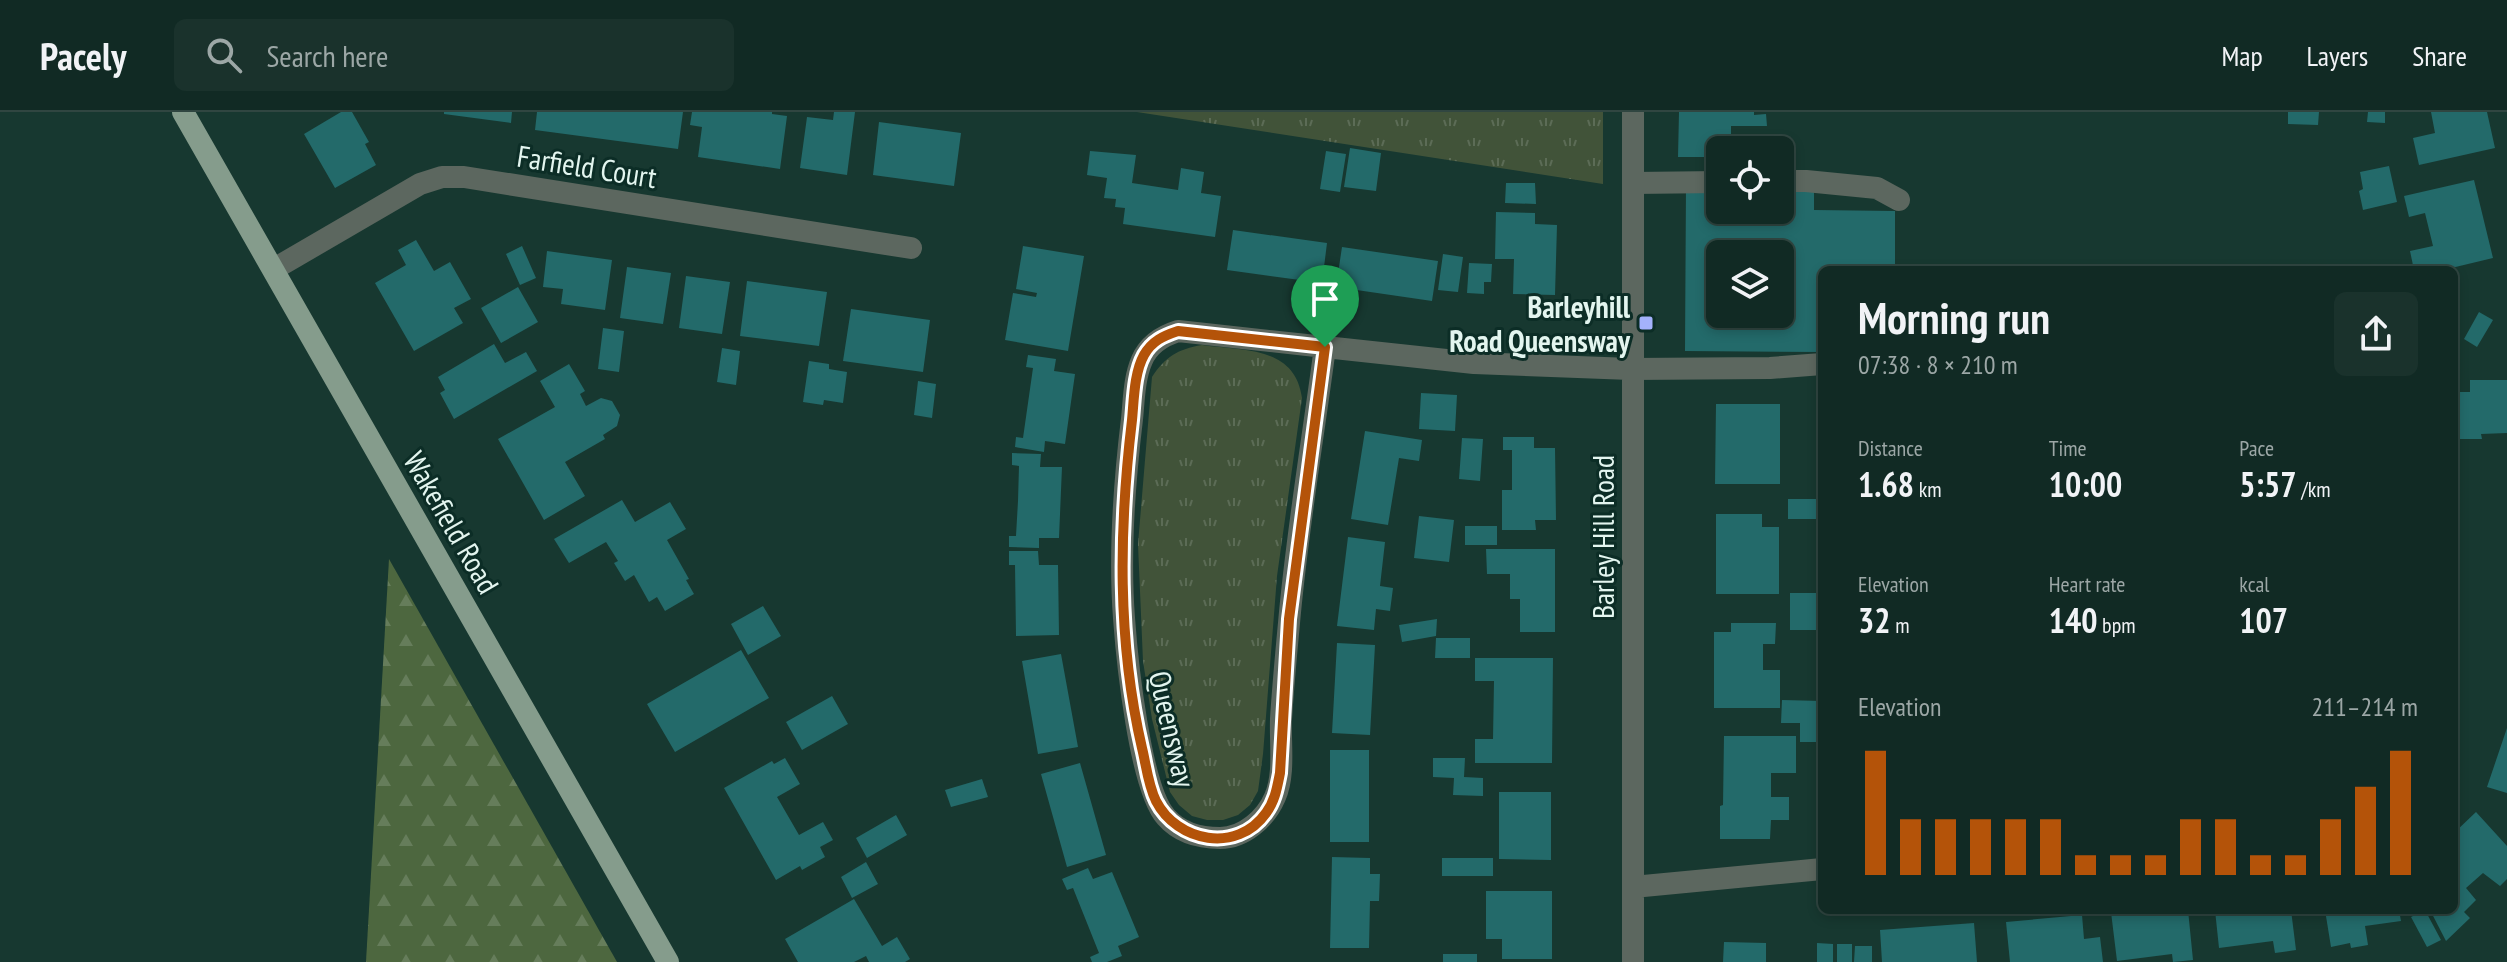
<!DOCTYPE html>
<html lang="en">
<head>
<meta charset="utf-8">
<style>
	body { margin:0; font-family:"PT Sans Narrow",sans-serif; background:#1a322c; color:#f1f3f6; height:100vh; display:flex; flex-direction:column; font-size:30px; white-space:nowrap }
	* { box-sizing:border-box; margin:0 }
	p { font-size:26px; color:#9ca7a6 }
	.icon { flex:none; width:44px; height:44px; fill:none; stroke:currentColor; stroke-width:2; stroke-linecap:round; stroke-linejoin:round }
	.map { position:relative; flex:1; overflow:hidden }
	.panel { position:absolute; left:1818px; top:154px; width:640px; height:648px; display:flex; flex-direction:column; background:#112a24; border-radius:12px; box-shadow:0 4px 12px #0003,0 0 0 2px #304641 }
	.panel>* { flex:none }
	.controls { position:absolute; left:1706px; top:24px; display:grid; gap:16px }
	.controls a { display:grid; place-items:center; width:88px; height:88px; border-radius:12px; background:#112a24; box-shadow:0 4px 12px #0003,0 0 0 2px #304641; font-size:40px }
	.pin { position:absolute; display:grid; place-items:center; width:68px; height:68px; color:#fff; margin:-82px -34px; border-radius:50% 50% 50% 0; rotate:-45deg; box-shadow:0 0 8px #0007 }
	.pin .icon { rotate:45deg }
	.round { display:grid; place-items:center; flex:none; width:84px; height:84px; border-radius:12px; background:#1a322c }
	.headline { display:flex; align-items:center; justify-content:space-between; height:136px; padding:0 40px }
	h1 { font-size:44px; font-weight:700; line-height:60px }
	.stats { display:grid; grid-template-columns:repeat(3,1fr); gap:12px; height:136px; padding:8px 40px }
	.stats div { display:grid; align-content:center }
	.stats b { font-size:34px; font-weight:700 }
	.stats small { font-size:22px; font-weight:400 }
	.stats p { font-size:22px }
	.chart { height:224px; padding:16px 40px }
	.chart p { display:flex; justify-content:space-between }
	.chart svg { width:100%; height:144px; margin-top:8px; stroke:#b45309; stroke-width:6 }
	header { display:flex; align-items:center; gap:48px; box-sizing:border-box; height:112px; padding:0 40px; background:#112a24; border-bottom:2px solid #304641 }
	header strong { font-size:38px }
	nav { display:flex; gap:44px; margin-inline-start:auto; font-size:28px }
	.search { width:560px; height:72px; background:#1a322c; display:flex; align-items:center; gap:20px; box-sizing:border-box; padding:0 28px; border-radius:12px; color:#9ca7a6; font-size:30px }
	.map>svg:first-child { display:block }
</style>
</head>
<body>
<header>
<strong>Pacely</strong>
<div class="search"><svg class="icon" aria-label="search" viewBox="0 0 24 24"><circle cx="10" cy="10" r="6"/><path d="M15 15l6 6"/></svg>Search here</div>
<nav><a>Map</a><a>Layers</a><a>Share</a></nav>
</header>
<div class="map">
<svg width="2507" height="850" viewBox="0 0 2507 850">
	<defs>
		<pattern id="grass-tufts" width="24" height="20" patternUnits="userSpaceOnUse" patternTransform="scale(2)"><rect width="24" height="20" fill="#415339"/><path d="M3 7l-1-3M5 7V3M7 7l1-3M15 17l-1-3M17 17v-4M19 17l1-3" fill="none" stroke="#5c6c56"/></pattern>
		<pattern id="forest-firs" width="22" height="20" patternUnits="userSpaceOnUse" patternTransform="scale(2)"><rect width="22" height="20" fill="#4d673f"/><path d="M5 1l3.5 6h-7zM16 11l3.5 6h-7z" fill="#667d5b"/></pattern>
	</defs>
	<rect width="100%" height="100%" fill="#173830"/>
	<path fill="url(#grass-tufts)" d="M1137,0H1603V72Z
		M1202,233C1244,239 1295,234 1302,286L1277,464L1263,642L1258,679L1250,693L1238,703L1223,708H1207L1192,704L1179,693L1170,680L1152,607L1143,549L1138,432L1152,265C1165,245 1178,237 1202,233Z"/>
	<path fill="url(#forest-firs)" d="M389,447L617,850H366Z"/>
	<path fill="#236a6a" fill-rule="evenodd" d="M341,0H352L369,30L365,32L376,53L335,76L304,22Z
		M444,0H512L511,11L444,2Z
		M537,0H683L678,37L535,18Z
		M692,0H772V2L787,4L780,57L698,45L702,15L690,13Z
		M834,0H855L847,63L800,56L807,5L833,8Z
		M1679,0H1754V3L1766,2L1767,14H1731V38H1720V45H1678Z
		M2288,0H2319L2318,13L2288,12Z
		M2368,0H2385V11L2367,10Z
		M2431,0H2487L2495,36L2419,53L2413,26L2435,21Z
		M879,10L961,21L954,74L873,63Z
		M1350,36L1381,41L1376,79L1344,75Z
		M1090,39L1136,43L1132,71L1178,78L1181,56L1204,60L1201,81L1221,84L1215,125L1123,112L1125,96L1115,95L1116,87L1104,86L1107,66L1087,63Z
		M1326,39L1346,42L1340,80L1320,77Z
		M2389,54L2397,90L2363,98L2359,79L2363,77L2360,60Z
		M2474,68L2493,146L2443,158H2414L2410,139L2433,134L2425,101L2409,105L2404,84Z
		M1506,71H1535L1536,92L1505,91Z
		M1686,73H1720V98H1780V74H1814V98L1895,99V158H1822V240L1685,239ZM1720,142H1780V202H1720Z
		M1496,100L1535,101V112L1557,113L1555,183L1513,182L1514,147H1495Z
		M1233,118L1327,131L1322,171L1227,158Z
		M416,128L434,159L450,150L471,187L454,196L463,211L414,239L375,171L406,153L398,138Z
		M522,134L536,166L520,173L506,142Z
		M1023,134L1084,144L1068,239L1005,228L1013,181L1036,185L1037,181L1016,177Z
		M1342,135L1438,149L1432,189L1336,175Z
		M547,139L612,148L605,198L561,192L563,177L543,175Z
		M1443,142L1463,145L1458,180L1438,178Z
		M1469,151L1492,152L1491,170H1484V182L1467,181Z
		M627,155L671,161L663,212L620,206Z
		M686,164L730,170L722,222L679,216Z
		M747,169L827,180L819,234L740,224Z
		M518,175L538,210L501,231L481,196Z
		M851,197L930,208L923,260L843,249Z
		M2479,200L2493,208L2477,235L2464,227Z
		M603,216L624,219L619,260L598,257Z
		M494,232L505,251L526,240L537,259L454,307L440,281L445,278L438,265Z
		M722,236L740,239L736,273L717,270Z
		M1028,243L1056,247L1054,259L1075,262L1065,332L1045,329L1044,340L1015,335L1016,325L1023,326L1033,256L1026,255Z
		M809,249L829,252V257L847,260L843,291L824,288L823,293L803,290Z
		M569,252L585,279L580,282L586,294L601,286L612,289L620,303L617,314L603,323L605,327L565,350L585,384L544,408L498,327L555,295L540,269Z
		M2470,268H2507V321L2481,322L2482,327H2454V280H2470Z
		M918,269L936,272L932,306L914,303Z
		M1421,281L1457,283L1455,319L1419,317Z
		M1716,292H1780V372H1715Z
		M1365,319L1422,328L1419,349L1399,346L1388,413L1351,407Z
		M1503,325H1534V336H1555L1556,408H1535L1536,418H1502V378H1512V338H1503Z
		M1462,326L1483,327L1480,369L1459,367Z
		M1012,341L1041,342L1040,355H1062L1059,426H1039V436L1009,435V424H1016L1018,389L1019,354L1012,353Z
		M1788,387H1822V407H1788Z
		M622,388L635,410L670,390L686,417L667,428L689,467L686,468L694,482L665,499L657,485L649,490L634,463L625,469L614,451L618,449L606,430L569,451L554,427Z
		M1716,402H1762V415H1779V482H1716Z
		M1419,404L1454,408L1449,450L1414,446Z
		M1465,414H1497V433H1465Z
		M1348,425L1385,430L1380,474L1393,476L1390,499L1376,497L1374,518L1337,514Z
		M1486,437H1555V520H1520V487H1510V462H1487Z
		M1009,439H1038L1039,453H1058L1059,523L1016,524L1015,453H1009Z
		M1790,481H1822V518H1790Z
		M763,494L781,524L748,543L731,512Z
		M1437,507L1436,524L1402,530L1399,513Z
		M1731,511H1776L1775,532H1763V558H1780V596H1714V520H1731Z
		M1436,526H1470V546H1435Z
		M1337,531L1375,533L1370,623L1332,621Z
		M741,538L769,586L675,640L647,592Z
		M1061,542L1078,635L1038,642L1022,549Z
		M1475,546H1553L1552,651H1475V627H1493L1494,569H1475Z
		M832,584L848,612L802,638L786,610Z
		M1782,588L1822,589V630H1800V611H1781Z
		M2507,616V681L2487,675Z
		M1724,624H1796V661H1771V685H1789V708H1771L1770,727H1720V694L1723,693Z
		M1330,638H1369V730H1330Z
		M785,646L800,672L777,685L799,723L823,710L833,728L820,735L825,745L802,758L800,754L776,768L724,676L772,649L774,652Z
		M1433,646H1465L1464,665L1483,666V684L1453,683L1454,666L1433,665Z
		M1080,651L1106,743L1067,755L1041,662Z
		M982,667L988,685L951,695L945,678Z
		M1499,680H1551V748L1499,747Z
		M2476,700L2507,734V767L2500,774L2483,761L2466,776L2476,788L2464,800L2470,806L2446,829L2430,798H2454V721Z
		M896,703L907,723L867,746L856,726Z
		M1332,745L1370,746V762H1380L1379,789H1370L1369,836H1330Z
		M1442,746H1493V764H1442Z
		M866,750L878,772L852,786L841,765Z
		M1088,756L1093,767L1112,760L1139,825L1118,834L1122,844L1107,850H1092L1090,845L1099,841L1073,776L1067,778L1062,767Z
		M1486,779H1552V847H1502V827H1486Z
		M854,787L882,834L897,825L910,847L905,850H869L866,844L854,850H798L785,827Z
		M2124,798H2188L2193,848L2173,850L2172,842L2117,849L2111,800Z
		M2215,798H2291L2296,838L2275,841L2273,829L2219,836Z
		M2325,798H2399L2401,809L2365,814L2368,833L2351,836L2350,831L2331,835Z
		M2425,798L2441,828L2427,835L2411,805Z
		M2082,803L2084,827L2100,825L2103,850H2010L2006,810Z
		M1974,811L1977,850H1882L1880,818Z
		M1724,830L1766,831V850H1723Z
		M1817,831L1833,832V850H1817Z
		M1837,832H1852V850H1837Z
		M1855,834H1872V850H1854Z
		M1443,842H1477V850H1443Z"/>
	<g fill="none" stroke-linecap="round" stroke-linejoin="round">
		<path stroke="#5c675f" stroke-width="22" d="M1780,69H1806L1877,76L1899,88
			M1633,71L1720,70
			M1631,257L1770,256L1822,252"/>
		<path stroke="#5c675f" stroke-width="22" d="M1633,0V850
			M274,157L420,72L442,65H464L911,136
			M1325,235L1178,219C1162,224 1149,232 1142,248C1134,266 1134,288 1132,307C1124,373 1119,440 1124,506C1127,548 1140,676 1166,705C1180,721 1200,726 1220,726C1244,726 1266,706 1275,685C1285,662 1280,632 1281,607C1283,575 1286,543 1289,511C1297,419 1313,327 1325,235L1474,251L1631,257
			M1633,775L1822,757"/>
		<path stroke="#859c8c" stroke-width="22" d="M183,0L668,850"/>
	</g>
	<g fill="none" stroke-linecap="round" stroke-linejoin="round">
		<g stroke="#fff" stroke-width="16">
			<path id="route" d="M1178,219L1325,235L1289,507L1280,661C1277,676 1275,689 1266,701C1237,742 1177,730 1156,689C1148,673 1146,652 1142,636C1117,528 1119,417 1132,308C1134,288 1134,261 1144,243C1152,229 1163,224 1178,219Z"/>
		</g>
		<use href="#route" stroke="#b45309" stroke-width="10"/>
	</g>
	<rect fill="#a4b2fc" stroke="#0c2d26" stroke-width="3" x="1638" y="203" width="16" height="16" rx="4"/>
	<g text-anchor="middle" dominant-baseline="central" stroke-width="6" stroke-linejoin="round" paint-order="stroke">
		<g font-size="30" fill="#e3f5ef" stroke="#0c2d26">
			<text transform="translate(587 54) rotate(9)">Farfield Court</text>
			<text transform="translate(452 410) rotate(60)">Wakefield Road</text>
			<text transform="translate(1602 425) rotate(-90)">Barley Hill Road</text>
			<text transform="translate(1173 617) rotate(77)">Queensway</text>
		</g>
		<g font-size="30" font-weight="bold" fill="#e3f5ef" stroke="#0c2d26" text-anchor="end">
			<text x="1630" y="194">Barleyhill<tspan x="1630" dy="34">Road Queensway</tspan></text>
		</g>
	</g>
</svg>
<div class="controls">
<a><svg class="icon" aria-label="locate" viewBox="0 0 24 24"><circle cx="12" cy="12" r="6"/><path d="M12 2v4M12 18v4M2 12h4M18 12h4"/></svg></a>
<a><svg class="icon" aria-label="layers" viewBox="0 0 24 24"><path d="M12 4l9 5-9 5-9-5zM3 14l9 5 9-5"/></svg></a>
</div>
<div class="pin" style="left:1325px;top:235px;background:#1e9e55"><svg class="icon" aria-label="arrive" viewBox="0 0 24 24"><path d="M6 21V4h12l-3 4 3 4H6"/></svg></div>
<section class="panel">
<div class="headline"><div><h1>Morning run</h1><p>07:38 · 8 × 210 m</p></div><a class="round"><svg class="icon" aria-label="share" viewBox="0 0 24 24"><path d="M12 15V3M7 8l5-5 5 5M5 13v7h14v-7"/></svg></a></div>
<div class="stats">
<div><p>Distance</p><b>1.68<small> km</small></b></div>
<div><p>Time</p><b>10:00</b></div>
<div><p>Pace</p><b>5:57<small> /km</small></b></div>
</div>
<div class="stats">
<div><p>Elevation</p><b>32<small> m</small></b></div>
<div><p>Heart rate</p><b>140<small> bpm</small></b></div>
<div><p>kcal</p><b>107</b></div>
</div>
<div class="chart"><p><span>Elevation</span>211–214 m</p>
<svg viewBox="0 0 160 44" preserveAspectRatio="none"><path d="M5 44V6M15 44V27M25 44V27M35 44V27M45 44V27M55 44V27M65 44V38M75 44V38M85 44V38M95 44V27M105 44V27M115 44V38M125 44V38M135 44V27M145 44V17M155 44V6"/></svg>
</div>
</section>
</div>
</body>
</html>
